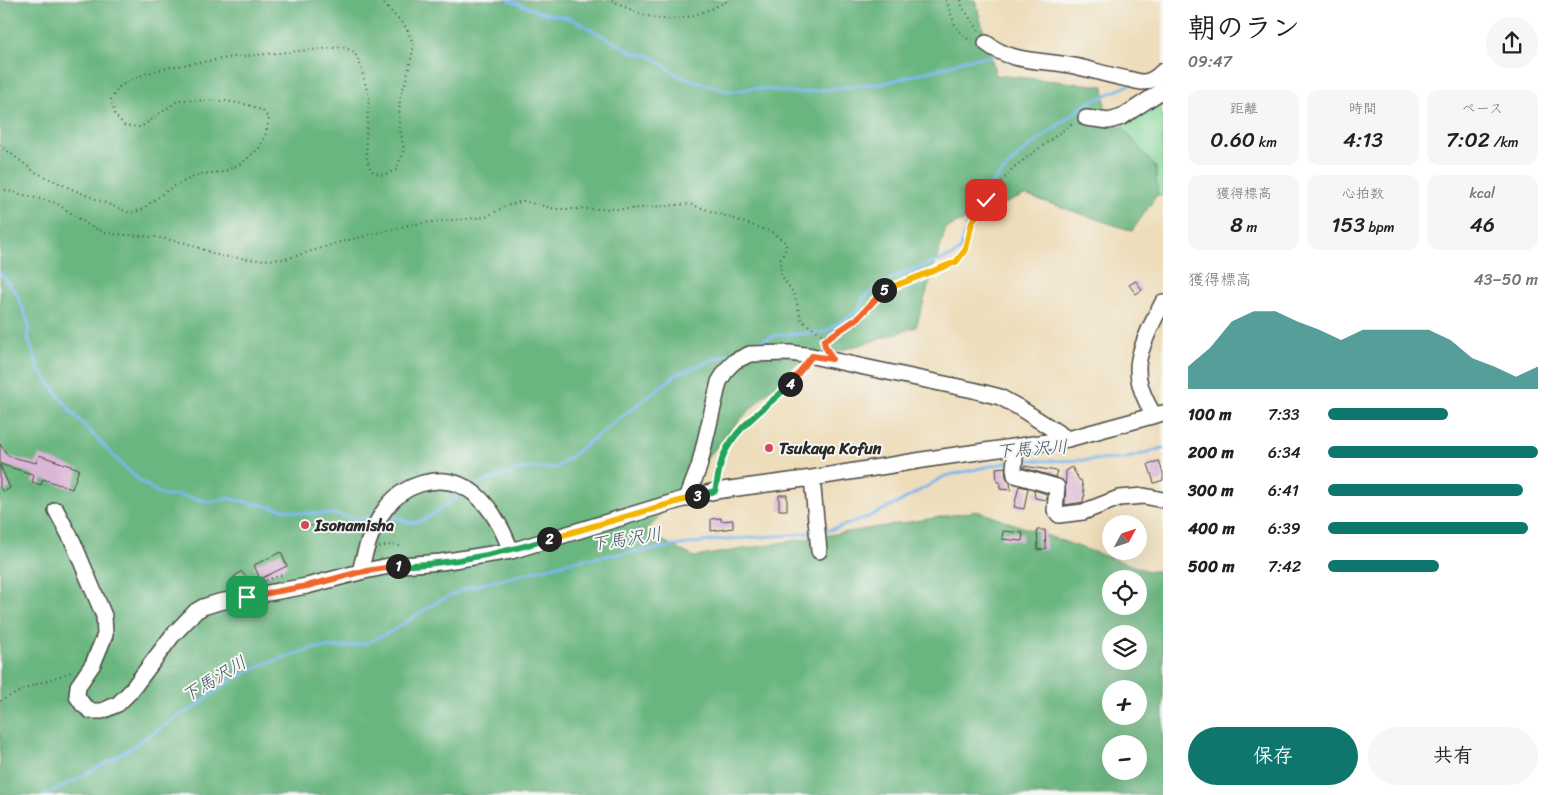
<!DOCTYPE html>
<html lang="ja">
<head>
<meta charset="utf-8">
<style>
	body { margin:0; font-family:Sriracha,"Klee One",sans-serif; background:#f6f6f6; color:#202124; height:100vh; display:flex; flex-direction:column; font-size:19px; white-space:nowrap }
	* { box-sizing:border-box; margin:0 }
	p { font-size:16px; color:#757577 }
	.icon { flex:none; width:28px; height:28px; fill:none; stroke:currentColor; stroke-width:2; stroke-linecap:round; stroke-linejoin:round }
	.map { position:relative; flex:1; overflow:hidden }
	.side { display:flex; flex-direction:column; background:#fff; width:400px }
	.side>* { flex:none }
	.needle { width:32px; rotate:50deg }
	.fabs { position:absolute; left:1102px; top:515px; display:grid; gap:10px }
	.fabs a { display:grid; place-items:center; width:45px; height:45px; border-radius:50%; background:#fff; box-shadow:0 5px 20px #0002; font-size:25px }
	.pin { position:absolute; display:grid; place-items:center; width:42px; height:42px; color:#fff; margin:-21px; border-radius:10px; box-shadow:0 2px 8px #0006 }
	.km { position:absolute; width:25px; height:25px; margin:-12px; border-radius:50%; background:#222; color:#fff; font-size:14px; line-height:25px; text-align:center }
	.round { display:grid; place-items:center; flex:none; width:52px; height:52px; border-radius:26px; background:#f6f6f6 }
	.overview { display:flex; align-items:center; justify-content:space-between; height:85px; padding:0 25px }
	h1 { font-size:28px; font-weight:600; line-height:38px }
	.metrics { display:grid; grid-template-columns:repeat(3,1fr); gap:8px; height:85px; padding:5px 25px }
	.metrics div { display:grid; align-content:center; border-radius:12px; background:#f6f6f6; text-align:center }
	.metrics b { font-size:21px; font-weight:600 }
	.metrics small { font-size:14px; font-weight:400 }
	.metrics p { font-size:14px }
	.chart { height:140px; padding:10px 25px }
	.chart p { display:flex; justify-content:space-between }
	.chart svg { width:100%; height:90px; margin-top:5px; fill:#0f766e; opacity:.7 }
	.cta { display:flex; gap:10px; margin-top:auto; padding:10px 25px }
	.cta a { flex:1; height:58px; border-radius:30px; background:#0f766e; color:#fff; font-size:20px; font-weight:600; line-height:58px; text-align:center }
	.cta a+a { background:#f6f6f6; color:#202124 }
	ul { padding:0 25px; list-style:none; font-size:16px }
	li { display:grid; grid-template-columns:80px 60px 1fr; align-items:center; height:38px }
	li i { height:12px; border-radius:6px; background:#0f766e }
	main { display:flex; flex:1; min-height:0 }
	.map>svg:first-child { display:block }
</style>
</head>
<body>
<main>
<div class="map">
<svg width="1163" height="795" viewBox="0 0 1163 795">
	<rect width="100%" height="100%" fill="#f6f6f2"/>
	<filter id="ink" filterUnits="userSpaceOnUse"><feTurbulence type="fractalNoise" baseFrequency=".02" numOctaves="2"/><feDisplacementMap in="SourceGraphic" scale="10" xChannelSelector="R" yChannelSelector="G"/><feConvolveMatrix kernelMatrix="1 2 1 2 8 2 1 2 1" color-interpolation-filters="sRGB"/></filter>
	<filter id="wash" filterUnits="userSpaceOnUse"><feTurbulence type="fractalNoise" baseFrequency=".0096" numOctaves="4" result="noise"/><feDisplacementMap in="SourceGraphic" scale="20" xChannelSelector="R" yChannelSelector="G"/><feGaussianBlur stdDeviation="1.12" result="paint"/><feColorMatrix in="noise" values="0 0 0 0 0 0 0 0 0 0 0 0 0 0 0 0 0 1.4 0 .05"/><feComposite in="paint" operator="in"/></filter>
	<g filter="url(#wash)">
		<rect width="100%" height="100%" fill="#eeddba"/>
		<path fill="#83d597" stroke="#578061" d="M1161,98V114L1163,119V196L1157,195L1156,168L1123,128L1124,119Z"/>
		<path fill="#6ab680" stroke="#4a7056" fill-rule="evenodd" d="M0,0H975L996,75L1104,86L1105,112L1123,128L1156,168L1157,195L1132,231L1025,195L946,228L916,327L876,340L797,363L734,426L646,532L694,557L977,511L1148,571H1163V795H0ZM1111,579H1139V606H1111ZM1111,634H1139V661H1111ZM1111,689H1139V716H1111ZM1111,744H1139V771H1111Z"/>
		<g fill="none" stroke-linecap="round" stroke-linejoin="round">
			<path stroke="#7bb8ee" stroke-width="3" d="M509,0L540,12L572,19L632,52L652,57L679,76L729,91H737L753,88L799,93L861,85L881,84L949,66L964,60L993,56
				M0,273L17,294L29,324L28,338L39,369L70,410L122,465L144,484L164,496L177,495L211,502L227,498L301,513L334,514L359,519L372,517
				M1020,460L1051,461L1124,459L1163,448
				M477,484L526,468H556L677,374L777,335L825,332L859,310L863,299L874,288L898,275L952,256L960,250L969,218L976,204L994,181L1020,154L1086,104L1129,85
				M390,516L414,523L426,519L462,494
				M822,531L830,530L868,517L898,503L945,476L1009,462
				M43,795L64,786L115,758L177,717L192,709L224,685L245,673L267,663L315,648L344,647L367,643L392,631L437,602L467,588L579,560L716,540L791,535L813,532"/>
		</g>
		<g id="blocks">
			<path fill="#dbb5d6" d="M1136,281L1142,290L1136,294L1129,285Z
				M0,444L8,456L36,463L39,455L79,469L72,489L43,479L41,485L32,482L34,476L32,474L0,464Z
				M1159,461L1163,473V480L1154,483L1148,464Z
				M0,465L10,488L4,492L0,488Z
				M1024,466L1057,471L1055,477L1024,468Z
				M1005,467L1006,477L1010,483L1011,490L1000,489V482H997L996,468Z
				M1072,467L1079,480H1081L1085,496H1084L1083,502L1065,505L1066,471Z
				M1019,486L1028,488L1024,509L1014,507Z
				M1034,490L1047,494L1046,500L1035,498Z
				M779,495H787V510H779Z
				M721,518V521L733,520V528L711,531V519Z
				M1037,530H1045L1046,549L1038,550Z
				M1003,531L1023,533L1022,541L1002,539Z
				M281,552L287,566L260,579L254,565Z
				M241,571L249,580L237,589L230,581Z"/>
		</g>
	</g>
	<g filter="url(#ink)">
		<use href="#blocks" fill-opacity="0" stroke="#484640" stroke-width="1"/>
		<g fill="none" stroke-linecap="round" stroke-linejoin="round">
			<g stroke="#484640" stroke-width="18">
				<path id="minor" d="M986,43C1014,65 1047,59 1079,67C1095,71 1111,76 1128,79C1133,80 1139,82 1143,82C1151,82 1158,76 1163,71
					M1086,118L1109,121L1122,117L1163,90
					M1154,415C1144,399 1135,378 1139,359C1143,340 1154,319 1163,302
					M1016,447L1014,469L1015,475L1057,487L1055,510L1059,515L1083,512L1119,498L1144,496L1163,500
					M812,478L819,551
					M687,498L699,467L719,382L727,369L735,361L750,354L790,353L812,356L973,390L1000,397L1018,407L1068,439
					M56,510L73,542L104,616L105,635L93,664L78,686L77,696L83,705L91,711H102L118,704L130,692L172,636L196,611L203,607L219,602L307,586L360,572L389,566L441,562L511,551L687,498L715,491L812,478L929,459L1068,439L1163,413
					M360,572C365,550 372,526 386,508C395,496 407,488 420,484C469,469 496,511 511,551"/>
			</g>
			<path stroke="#484640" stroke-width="2" stroke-dasharray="1 4" stroke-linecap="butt" d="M612,0C628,9 648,19 667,19C688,20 712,9 730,0
				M946,0L955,25L965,38L974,40
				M961,0L962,7L980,32
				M0,145L35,172L76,191L130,213L141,210L172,187L200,174L223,172L242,163L259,148L266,133L269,119L263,111L249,105L226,101L179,100L141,127L125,126L115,115L111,99L120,86L144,74L171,67L234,57L343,47L354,52L360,64L369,98L366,138L367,159L371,171L383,175L396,170L404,150L399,124L400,98L406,81L414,45L406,27L380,0
				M5,190L56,203L93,228L112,234L155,237L186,243L220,256L258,260L286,259L337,243L413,224L486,217L505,206L523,201L555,209H628L690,204L772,232L786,243V249L780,260L781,275L794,294L802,321L828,338
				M825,346V341L828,338L858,318L882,291L956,262L966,249L972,222L986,200L1013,168L1074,122
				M718,478C720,470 721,462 723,455C737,419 781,399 804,368
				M311,526C316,525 351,525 353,526C354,527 358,532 359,533
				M379,547L390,545L400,546
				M266,580L285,574
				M0,701L34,685L72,672"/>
			<use href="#minor" stroke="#fff" stroke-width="15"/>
		</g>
	</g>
	<g fill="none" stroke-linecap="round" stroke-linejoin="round" filter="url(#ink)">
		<g stroke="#fff" stroke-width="10">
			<path id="split-1" d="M247,597L307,586L360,572L398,566"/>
		</g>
		<g stroke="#fff" stroke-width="10">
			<path id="split-2" d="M398,566C449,564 500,554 549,539"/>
		</g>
		<g stroke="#fff" stroke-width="10">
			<path id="split-3" d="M549,539L697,496"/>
		</g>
		<g stroke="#fff" stroke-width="10">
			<path id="split-4" d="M697,496L715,491C718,479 719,465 724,454C738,424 768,407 790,384"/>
		</g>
		<g stroke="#fff" stroke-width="10">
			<path id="split-5" d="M790,384L812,356L832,359L825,346L824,341L858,318L884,290"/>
		</g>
		<g stroke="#fff" stroke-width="10">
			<path id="split-6" d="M884,290L956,262L966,249L972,222L986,200"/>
		</g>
		<use href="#split-1" stroke="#f0652b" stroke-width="6"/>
		<use href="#split-2" stroke="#22a559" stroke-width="6"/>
		<use href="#split-3" stroke="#f5b400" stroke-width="6"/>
		<use href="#split-4" stroke="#22a559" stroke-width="6"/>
		<use href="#split-5" stroke="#f0652b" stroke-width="6"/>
		<use href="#split-6" stroke="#f5b400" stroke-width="6"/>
	</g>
	<g fill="#d1495b" stroke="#f6f6f2" stroke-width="2">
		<circle cx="769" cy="448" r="5"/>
		<circle cx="305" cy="525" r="5"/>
	</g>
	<g text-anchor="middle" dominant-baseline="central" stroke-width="4" stroke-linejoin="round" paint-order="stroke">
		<g font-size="16" font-weight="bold" fill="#2b2b2b" stroke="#f6f6f2" text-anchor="start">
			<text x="779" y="448">Tsukaya Kofun</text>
			<text x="315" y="525">Isonamisha</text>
		</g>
		<g font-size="18" font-style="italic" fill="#435566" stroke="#f6f6f2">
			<text transform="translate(1032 449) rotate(-4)">下馬沢川</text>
			<text transform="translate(626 539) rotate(-9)">下馬沢川</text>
			<text transform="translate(214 679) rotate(-31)">下馬沢川</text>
		</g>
	</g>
</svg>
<div class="fabs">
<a><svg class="needle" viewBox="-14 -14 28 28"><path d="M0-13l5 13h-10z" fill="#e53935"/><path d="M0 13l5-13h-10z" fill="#757577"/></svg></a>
<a><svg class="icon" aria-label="locate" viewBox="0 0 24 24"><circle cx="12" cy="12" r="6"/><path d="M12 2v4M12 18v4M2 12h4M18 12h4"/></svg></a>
<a><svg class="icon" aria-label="layers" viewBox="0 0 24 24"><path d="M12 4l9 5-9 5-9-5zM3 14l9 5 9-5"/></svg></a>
<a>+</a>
<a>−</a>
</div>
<div class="pin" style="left:247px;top:597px;background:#1e9e55"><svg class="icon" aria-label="arrive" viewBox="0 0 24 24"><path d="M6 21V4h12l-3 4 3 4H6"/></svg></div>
<div class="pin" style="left:986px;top:200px;background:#d93025"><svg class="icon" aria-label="check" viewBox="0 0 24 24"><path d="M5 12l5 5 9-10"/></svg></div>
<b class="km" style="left:398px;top:566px">1</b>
<b class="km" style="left:549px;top:539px">2</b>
<b class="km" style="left:697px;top:496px">3</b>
<b class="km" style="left:790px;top:384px">4</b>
<b class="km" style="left:884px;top:290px">5</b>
</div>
<section class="side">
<div class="overview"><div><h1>朝のラン</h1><p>09:47</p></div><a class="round"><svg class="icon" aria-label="share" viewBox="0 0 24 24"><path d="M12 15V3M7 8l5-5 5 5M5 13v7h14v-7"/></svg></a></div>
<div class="metrics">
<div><p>距離</p><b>0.60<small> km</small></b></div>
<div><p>時間</p><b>4:13</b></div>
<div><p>ペース</p><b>7:02<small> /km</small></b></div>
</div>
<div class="metrics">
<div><p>獲得標高</p><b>8<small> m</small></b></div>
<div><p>心拍数</p><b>153<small> bpm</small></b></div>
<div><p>kcal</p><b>46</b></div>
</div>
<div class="chart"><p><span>獲得標高</span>43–50 m</p>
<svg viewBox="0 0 160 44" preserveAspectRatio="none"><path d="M0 44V33L10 24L20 11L30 6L40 6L50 11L60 15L70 20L80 15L90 15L100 15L110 15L120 20L130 29L140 33L150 38L160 33V44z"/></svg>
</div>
<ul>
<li><b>100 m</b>7:33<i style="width:57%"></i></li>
<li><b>200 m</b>6:34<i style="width:100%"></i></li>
<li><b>300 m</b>6:41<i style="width:93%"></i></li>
<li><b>400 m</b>6:39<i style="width:95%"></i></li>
<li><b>500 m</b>7:42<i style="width:53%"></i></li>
</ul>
<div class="cta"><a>保存</a><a>共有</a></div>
</section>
</main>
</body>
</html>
